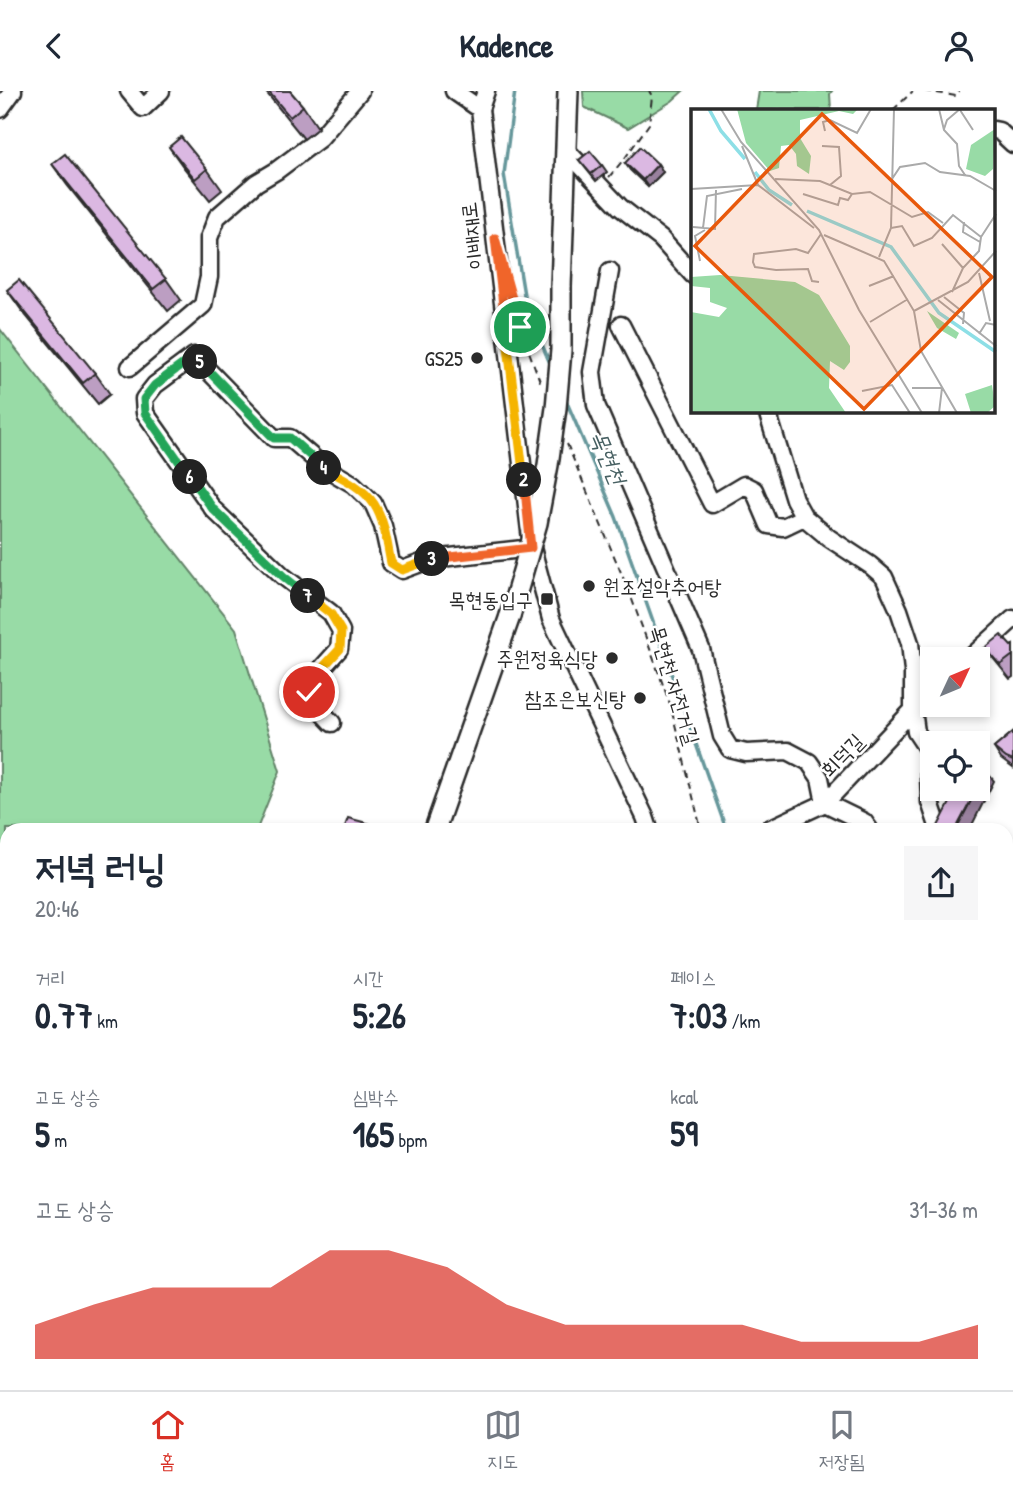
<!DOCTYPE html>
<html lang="ko">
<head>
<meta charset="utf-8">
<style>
	body { margin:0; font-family:"Patrick Hand","Poor Story",sans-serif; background:#f6f6f7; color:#1f2937; height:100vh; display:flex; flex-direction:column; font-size:26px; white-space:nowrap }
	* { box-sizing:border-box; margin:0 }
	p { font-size:23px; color:#747a83 }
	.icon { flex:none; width:38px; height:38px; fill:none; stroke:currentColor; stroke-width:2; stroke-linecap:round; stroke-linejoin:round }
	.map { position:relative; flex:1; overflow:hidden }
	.drawer { position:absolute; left:0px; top:732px; width:1013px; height:569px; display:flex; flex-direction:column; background:#fff; border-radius:21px 21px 0 0; box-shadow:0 4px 10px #0003 }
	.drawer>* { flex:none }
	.needle { width:46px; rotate:46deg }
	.fabs { position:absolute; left:920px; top:556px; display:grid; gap:14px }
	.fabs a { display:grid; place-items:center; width:70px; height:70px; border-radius:0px; background:#fff; box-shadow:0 4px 10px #0003; font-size:35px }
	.pin { position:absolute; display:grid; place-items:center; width:60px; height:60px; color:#fff; margin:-30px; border:4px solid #fff; border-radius:50%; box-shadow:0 2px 7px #0007 }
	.km { position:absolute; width:35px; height:35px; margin:-18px; border-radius:50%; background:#222; color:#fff; font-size:19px; line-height:35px; text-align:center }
	.round { display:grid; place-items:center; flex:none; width:74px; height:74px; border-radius:0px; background:#f6f6f7 }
	.overview { display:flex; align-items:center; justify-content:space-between; height:119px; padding:0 35px }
	h1 { font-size:38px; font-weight:700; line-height:52px }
	.stats { display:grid; grid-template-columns:repeat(3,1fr); gap:10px; height:119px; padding:7px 35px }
	.stats div { display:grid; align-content:center }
	.stats b { font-size:35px; font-weight:700 }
	.stats small { font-size:19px; font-weight:400 }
	.stats p { font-size:19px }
	.chart { height:196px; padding:14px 35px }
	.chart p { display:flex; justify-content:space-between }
	.chart svg { width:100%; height:126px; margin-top:7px; fill:#d93025; opacity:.7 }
	header { display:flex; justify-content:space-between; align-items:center; height:91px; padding:0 35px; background:#fff; font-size:32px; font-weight:700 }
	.tabs { display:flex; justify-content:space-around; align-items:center; height:98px; border-top:2px solid #e0e1e3; background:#fff; font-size:19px; color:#747a83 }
	.tabs a { display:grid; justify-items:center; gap:4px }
	.tabs .on { color:#d93025 }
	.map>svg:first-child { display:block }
</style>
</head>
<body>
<header><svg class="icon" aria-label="back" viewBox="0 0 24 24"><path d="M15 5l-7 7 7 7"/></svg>Kadence<svg class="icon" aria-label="person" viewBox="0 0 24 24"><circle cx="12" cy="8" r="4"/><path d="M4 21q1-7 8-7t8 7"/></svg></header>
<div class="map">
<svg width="1013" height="1299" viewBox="0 0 1013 1299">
	<rect width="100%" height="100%" fill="#fff"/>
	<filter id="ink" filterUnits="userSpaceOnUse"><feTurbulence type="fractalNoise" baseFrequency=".0143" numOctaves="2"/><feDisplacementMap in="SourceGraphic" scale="14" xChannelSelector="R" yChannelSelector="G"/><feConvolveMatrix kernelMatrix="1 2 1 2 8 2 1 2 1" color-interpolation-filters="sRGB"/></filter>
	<g filter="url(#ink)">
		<path fill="#98dba6" stroke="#628368" stroke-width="2" d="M583,0H683L672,10L628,37L584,16Z
			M759,0H832L830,3L831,19H756Z
			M0,238L236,538L280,680L257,738H7V1025L0,1031Z
			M604,1293H645L646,1299H605Z"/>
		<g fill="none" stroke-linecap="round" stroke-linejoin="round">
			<path stroke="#66979b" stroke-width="3.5" d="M515,0L504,83L526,216L552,277
				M565,307L616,426L726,738
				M680,1293L681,1299"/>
			<g stroke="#2b2b2b" stroke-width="21">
				<path id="minor" d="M129,0L143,17L161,0
					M454,0L480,18
					M486,0L480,18L532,457L551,528L645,726L649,738
					M0,18L13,0
					M994,39L999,40L1013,53
					M566,59L620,116L661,148L693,184
					M610,180L592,281L596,314L701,558L722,645L730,658L746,662L788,660L809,671L820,687L825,712L864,731L869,738
					M621,234L712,413L744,394L754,399L769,434L783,436L804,426
					M130,276L203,214L209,186V147L217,126L256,92L276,80L320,47L360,0
					M767,320L794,408L804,426L829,447L870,474L884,486L899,519L910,552L913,580V619L916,641L928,659L930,711L939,738
					M968,569L1013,528
					M332,632L314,613L309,601L314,586L339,558L341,540L331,522L283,485L213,418L145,322L144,308L155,294L194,265L274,347H290L324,376L353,393L373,412L383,435L391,472L402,479L432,468L532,457
					M769,738L825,712L913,619L933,602
					M1006,786L1013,789
					M1006,903L1013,902
					M1006,1155L1013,1157
					M1006,1241L1013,1267
					M184,1293L188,1299
					M707,1293L708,1299
					M751,1293L752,1299
					M449,1299L451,1293
					M933,1299L939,1293"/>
			</g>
			<g stroke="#2b2b2b" stroke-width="24">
				<path id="major" d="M561,196L568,0
					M435,738L510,525
					M265,1299L267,1293"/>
			</g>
			<path stroke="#2b2b2b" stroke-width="2" stroke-dasharray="7 5" stroke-linecap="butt" d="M925,0L956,5L959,0
				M893,19L913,0
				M609,86L625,67L649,33L652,5L649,0
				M521,239L541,293
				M567,353L630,503L670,613L701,738
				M656,1293L657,1299"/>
			<use href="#minor" stroke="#fff" stroke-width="16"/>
			<use href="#major" stroke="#fff" stroke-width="19"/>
			<g stroke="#2b2b2b" stroke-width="24" stroke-linecap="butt">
				<path id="major-bridge" d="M510,525L537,432L548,374L556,317L561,259V196"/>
			</g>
			<use href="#major-bridge" stroke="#fff" stroke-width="19"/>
		</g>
		<path fill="#bc9ec2" stroke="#2b2b2b" stroke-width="2" d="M265,0H290L303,15L318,37L304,48Z
			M169,56L207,78L222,99L210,109L184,77Z
			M579,69L602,74L607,81L596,90Z
			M625,72L658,73L663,81L648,96L630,79Z
			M52,73L166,188L181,209L168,220L67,94Z
			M7,199L95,282L110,303L98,313L22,220Z
			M1013,554V586L1010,588L985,557L1011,555Z
			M1013,641V677L1001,668L994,657Z
			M752,1293H785L788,1299H754Z"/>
		<path fill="#99819e" stroke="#2b2b2b" stroke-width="2" d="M658,73L663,81L648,96L643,89Z
			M986,680L994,690L970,738H956L977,698H978V695Z
			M781,1293H785L788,1299H785Z"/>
		<path fill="#dbb8e2" stroke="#2b2b2b" stroke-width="2" d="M268,0H290L303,15L290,26Z
			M181,46L207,78L195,88L169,56Z
			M640,56L658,73L643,89L625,72Z
			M590,60L602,74L591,83L579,69Z
			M65,63L166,188L153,198L52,73Z
			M19,189L95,282L83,292L7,199Z
			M1001,544L1011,555L1013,554V564L1000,574L985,557Z
			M1013,641V670L1006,667L994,657Z
			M978,675L986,680L978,695Z
			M957,698H977L956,738H941L937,737Z
			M348,727L386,737V738H344Z
			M752,1293H778L763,1299H754Z"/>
	</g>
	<g fill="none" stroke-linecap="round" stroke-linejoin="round" filter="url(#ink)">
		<g stroke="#fff" stroke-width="14">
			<path id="split-1" d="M504,222L495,147L520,236"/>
		</g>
		<g stroke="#fff" stroke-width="14">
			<path id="split-2" d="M504,222L524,389"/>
		</g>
		<g stroke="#fff" stroke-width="14">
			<path id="split-3" d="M432,468L531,457L524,389"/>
		</g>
		<g stroke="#fff" stroke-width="14">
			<path id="split-4" d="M324,377C341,386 363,396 374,413C385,430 387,453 391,472L402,479L432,468"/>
		</g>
		<g stroke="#fff" stroke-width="14">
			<path id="split-5" d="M200,271L274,347H290L324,377"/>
		</g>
		<g stroke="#fff" stroke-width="14">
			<path id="split-6" d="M190,386L145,322L144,308L155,294L194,265L200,271"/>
		</g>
		<g stroke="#fff" stroke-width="14">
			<path id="split-7" d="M190,386L213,418L283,485L308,505"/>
		</g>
		<g stroke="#fff" stroke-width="14">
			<path id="split-8" d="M308,505L331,523L341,540L340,558L314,586L309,601"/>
		</g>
		<use href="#split-1" stroke="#f0652b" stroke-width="9"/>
		<use href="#split-2" stroke="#f5b400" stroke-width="9"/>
		<use href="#split-3" stroke="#f0652b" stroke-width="9"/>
		<use href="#split-4" stroke="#f5b400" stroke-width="9"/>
		<use href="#split-5" stroke="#22a559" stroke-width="9"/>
		<use href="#split-6" stroke="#22a559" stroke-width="9"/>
		<use href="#split-7" stroke="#22a559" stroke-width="9"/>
		<use href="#split-8" stroke="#f5b400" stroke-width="9"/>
	</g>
	<g fill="#2b2b2b" stroke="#fff" stroke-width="2.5">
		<circle cx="477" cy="267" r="7"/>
		<circle cx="589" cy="495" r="7"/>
		<rect x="540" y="501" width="14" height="14" rx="3.5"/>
		<circle cx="612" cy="567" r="7"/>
		<circle cx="640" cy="607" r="7"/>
	</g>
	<g text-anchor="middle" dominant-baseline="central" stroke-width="5" stroke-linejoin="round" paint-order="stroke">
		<g font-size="21" fill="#2b2b2b" stroke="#fff">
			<text transform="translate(472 145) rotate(-97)">이배재로</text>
			<text transform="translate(675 594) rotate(73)">목현천 자전거길</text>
			<text transform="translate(842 664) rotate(-46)">회덕길</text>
		</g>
		<g font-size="21" fill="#2b2b2b" stroke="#fff" text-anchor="end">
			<text x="463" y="267">GS25</text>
			<text x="603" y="495" text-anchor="start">원조설악추어탕</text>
			<text x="533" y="508">목현동입구</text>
			<text x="598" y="567">주원정육식당</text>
			<text x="626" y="607">참조은보신탕</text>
		</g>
		<g font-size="23" font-style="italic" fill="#486163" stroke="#fff">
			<text transform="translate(609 366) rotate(67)">목현천</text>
		</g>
	</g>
	<g transform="translate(691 18)">
		<rect width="304" height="304" fill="#fff"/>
		<path d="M46,0H167L162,5L148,2L109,11V29L120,47L118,65L106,57L105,45L98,36L90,37L88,59L79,62L55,34ZM304,20L302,60L294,67L275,60L280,36ZM29,166L104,173L128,186L159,237V253L153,261L139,252L138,279L155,304H0V203L28,208L36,199L19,193V179L0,177V168ZM236,202L268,224L265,230L246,219ZM301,276L304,297L296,304H280L274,285Z" fill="#98dba6"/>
		<path fill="none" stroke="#8ddfe6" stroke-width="3.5" d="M18,0L30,22L54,50M64,63L78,81L101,96M116,102L200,138L248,204L305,243"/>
		<path fill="none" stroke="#aaa" stroke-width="2" d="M30,0L50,33L128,121L168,201L231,304M248,0L253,21L266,35L268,57L274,66M269,1L282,21M253,20L256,11L269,0M134,22L132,13L139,11L166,24L180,0M51,37L67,76L123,119M131,37L148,38L150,67L139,76M84,70L129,72L161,85L179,83L221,108L237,103L252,114M201,70L209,58L234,54L249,63L279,67L305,82M0,80L67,76M112,85L147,96L149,89L157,91L161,85M273,113L272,123L289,133M2,118L24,120L25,81M12,119L16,87L51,80M200,119L211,117L223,137L241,129L262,106L290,128M133,126L193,152L223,202L230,242L266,304M251,135L272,159M188,148L200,119L203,0M9,152L4,127L14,121M288,164L299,212M128,173L121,172L117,160L85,161L64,158L62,153L63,145L105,140L117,144L130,125M178,177L203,167M261,183L272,159L288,142L290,128L305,105M253,188L273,204L272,215M247,191L305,237M223,202L277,173L305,142M179,213L217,190M288,225L295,214L305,216M221,279H251L248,304M171,282L201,276L219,304"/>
		<path fill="#e8590c" fill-opacity="0.15" stroke="#e8590c" stroke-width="3.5" d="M131,5L301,168L173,300L4,137Z"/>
		<rect width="304" height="304" fill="none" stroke="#2b2b2b" stroke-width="3.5"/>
	</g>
</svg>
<div class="fabs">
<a><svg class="needle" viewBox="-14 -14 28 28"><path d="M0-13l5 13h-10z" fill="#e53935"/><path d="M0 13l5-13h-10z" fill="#747a83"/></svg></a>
<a><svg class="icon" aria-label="locate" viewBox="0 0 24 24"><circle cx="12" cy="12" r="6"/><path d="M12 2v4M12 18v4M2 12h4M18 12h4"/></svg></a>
</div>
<div class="pin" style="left:520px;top:236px;background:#1e9e55"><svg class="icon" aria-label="arrive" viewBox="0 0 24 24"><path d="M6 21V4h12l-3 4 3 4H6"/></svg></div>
<div class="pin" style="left:309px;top:601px;background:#d93025"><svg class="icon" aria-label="check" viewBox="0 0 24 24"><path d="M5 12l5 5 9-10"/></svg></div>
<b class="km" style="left:524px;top:389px">2</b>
<b class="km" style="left:432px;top:468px">3</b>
<b class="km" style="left:324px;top:377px">4</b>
<b class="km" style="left:200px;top:271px">5</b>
<b class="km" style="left:190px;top:386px">6</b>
<b class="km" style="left:308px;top:505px">7</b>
<section class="drawer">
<div class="overview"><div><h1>저녁 러닝</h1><p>20:46</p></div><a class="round"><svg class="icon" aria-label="share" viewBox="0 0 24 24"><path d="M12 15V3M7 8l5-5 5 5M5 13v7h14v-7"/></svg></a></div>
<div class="stats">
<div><p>거리</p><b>0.77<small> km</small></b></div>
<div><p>시간</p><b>5:26</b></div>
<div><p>페이스</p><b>7:03<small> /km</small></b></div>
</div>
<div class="stats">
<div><p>고도 상승</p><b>5<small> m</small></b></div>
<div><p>심박수</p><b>165<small> bpm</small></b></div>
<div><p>kcal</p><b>59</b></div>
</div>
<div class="chart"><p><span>고도 상승</span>31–36 m</p>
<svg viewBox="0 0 160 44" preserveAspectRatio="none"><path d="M0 44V32L10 25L20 19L30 19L40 19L50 6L60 6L70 12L80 25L90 32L100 32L110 32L120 32L130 38L140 38L150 38L160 32V44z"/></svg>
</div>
</section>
</div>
<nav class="tabs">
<a class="on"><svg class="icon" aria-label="home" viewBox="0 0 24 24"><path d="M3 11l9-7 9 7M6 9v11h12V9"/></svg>홈</a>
<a><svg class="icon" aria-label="map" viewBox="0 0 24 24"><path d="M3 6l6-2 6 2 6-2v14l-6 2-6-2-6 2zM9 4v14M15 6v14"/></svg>지도</a>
<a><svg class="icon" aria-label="saved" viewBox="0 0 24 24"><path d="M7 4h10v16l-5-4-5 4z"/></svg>저장됨</a>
</nav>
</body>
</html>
